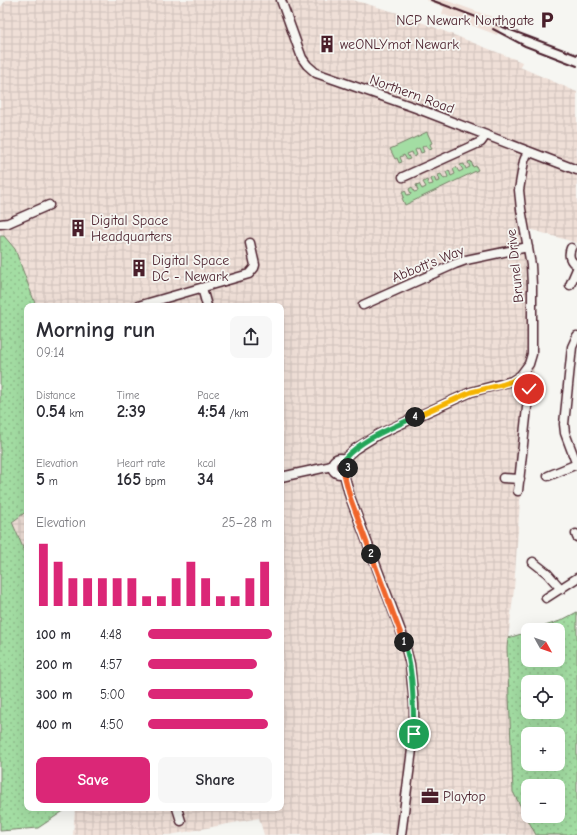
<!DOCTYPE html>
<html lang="en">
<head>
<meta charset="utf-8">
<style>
	body { margin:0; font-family:"Comic Neue",sans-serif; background:#f7f7f7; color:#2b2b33; height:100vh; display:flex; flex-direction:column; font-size:15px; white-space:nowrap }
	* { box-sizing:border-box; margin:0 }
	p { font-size:13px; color:#7c7c81 }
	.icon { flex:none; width:22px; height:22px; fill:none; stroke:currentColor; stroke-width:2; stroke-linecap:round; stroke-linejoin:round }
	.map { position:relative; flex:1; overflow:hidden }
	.drawer { position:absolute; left:24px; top:303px; width:260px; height:508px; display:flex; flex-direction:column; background:#fff; border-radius:8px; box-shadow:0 4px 16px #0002 }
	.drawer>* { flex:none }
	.needle { width:26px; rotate:130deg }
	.buttons { position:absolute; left:521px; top:623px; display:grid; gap:8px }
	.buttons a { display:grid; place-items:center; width:44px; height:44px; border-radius:8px; background:#fff; box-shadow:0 4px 16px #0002; font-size:20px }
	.pin { position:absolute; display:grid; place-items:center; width:34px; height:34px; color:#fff; margin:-17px; border:2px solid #fff; border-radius:50%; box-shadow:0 1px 4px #0007 }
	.km { position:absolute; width:20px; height:20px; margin:-10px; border-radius:50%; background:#222; color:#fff; font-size:11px; line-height:20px; text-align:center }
	.round { display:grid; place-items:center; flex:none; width:42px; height:42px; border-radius:8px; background:#f7f7f7 }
	.headline { display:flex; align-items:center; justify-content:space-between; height:68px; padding:0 12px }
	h1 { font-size:22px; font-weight:700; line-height:30px }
	.figures { display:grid; grid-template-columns:repeat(3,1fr); gap:6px; height:68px; padding:4px 12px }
	.figures div { display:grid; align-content:center }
	.figures b { font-size:17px; font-weight:700 }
	.figures small { font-size:11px; font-weight:400 }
	.figures p { font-size:11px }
	.chart { height:112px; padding:8px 12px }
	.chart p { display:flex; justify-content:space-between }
	.chart svg { width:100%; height:72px; margin-top:4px; stroke:#db2777; stroke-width:6 }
	.action { display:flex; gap:8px; margin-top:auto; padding:8px 12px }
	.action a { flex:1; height:46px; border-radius:8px; background:#db2777; color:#fff; font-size:16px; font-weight:700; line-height:46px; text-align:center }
	.action a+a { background:#f7f7f7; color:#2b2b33 }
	ul { padding:0 12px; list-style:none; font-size:13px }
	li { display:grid; grid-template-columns:64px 48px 1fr; align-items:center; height:30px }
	li i { height:10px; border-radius:5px; background:#db2777 }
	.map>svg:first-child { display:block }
</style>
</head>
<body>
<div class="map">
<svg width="577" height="835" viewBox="0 0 577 835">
	<defs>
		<pattern id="industrial-grid" width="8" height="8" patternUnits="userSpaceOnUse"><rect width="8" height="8" fill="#efdfd7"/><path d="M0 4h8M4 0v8" fill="none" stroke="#cebfb9"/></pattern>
		<pattern id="park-dots" width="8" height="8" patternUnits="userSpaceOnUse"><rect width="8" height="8" fill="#a3dda3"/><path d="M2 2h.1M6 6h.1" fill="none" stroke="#8ebd8c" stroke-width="1.8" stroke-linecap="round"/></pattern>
	</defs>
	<rect width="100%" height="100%" fill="#f6f6f2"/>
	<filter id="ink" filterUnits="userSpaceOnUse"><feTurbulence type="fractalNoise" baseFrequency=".025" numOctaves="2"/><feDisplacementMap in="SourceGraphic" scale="8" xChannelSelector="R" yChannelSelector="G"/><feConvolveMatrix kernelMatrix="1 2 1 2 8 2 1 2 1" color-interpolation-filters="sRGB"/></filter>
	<g filter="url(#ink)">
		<path fill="#efdfd7" d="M426,0H445L503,21L497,35L442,14L444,7Z"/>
		<path fill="url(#industrial-grid)" d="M6,0H353L398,13L522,62L520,67L577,92V243L529,229L537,347L524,440L514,589L507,648L513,792L536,835H264L259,818L170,835H73L75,808H281V306H36L15,249L0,232V8Z
			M27,511V557L12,522Z"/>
		<path fill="#a3dda3" stroke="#767e67" d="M427,132L432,143L430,144L432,149L429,150L426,145L422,147L424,152L421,153L419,148L415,150L417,155L414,157L412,152L407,154L410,159L407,160L404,155L400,157L402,162L399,163L397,158L395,159L390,149Z
			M471,161L473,167L476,166L478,170L405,205L402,198L404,197L402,192L405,190L407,195L411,194L409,189L412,187L414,192L418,191L416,185L419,184L422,189L426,187L423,182L427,180L429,185L433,184L431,179L434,177L436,182L440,181L438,175L441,174L444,179L448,177L446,172L449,170L451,176L455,174L453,169L456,167L459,172L463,170L460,165L464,164L466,169L470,167L468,162Z"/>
		<path fill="url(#park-dots)" stroke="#767e67" fill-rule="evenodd" d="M0,236H4L15,249L36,306H27V511L12,522L27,557V808H68L38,828L0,831Z
			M577,612V835H536L513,792L507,648L508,638L528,632V660H558V630H533L560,621ZM528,682H558V712H528ZM528,734H558V764H528ZM528,786H558V816H528Z"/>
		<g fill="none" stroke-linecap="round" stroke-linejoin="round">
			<g stroke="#4a1f2b" stroke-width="11">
				<path id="minor" d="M281,0L302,58L307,65L316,73L416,108L577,170
					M403,177L481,142L486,135
					M0,224L8,223L49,205
					M571,248C568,255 570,262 577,265
					M570,285L577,269
					M202,288L207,306
					M363,305L455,264L466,260L528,247
					M138,306L249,274L254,268L255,265L250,243
					M577,336L572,347L564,424L565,433L577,465
					M332 466a8 8 0 1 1 16 0a8 8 0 1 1-16 0Z
					M344,459L355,449L379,434L471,392L512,381L520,376L529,364L532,354V285L531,265L521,209L519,190L524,161L528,151
					M344,474L350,497L402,634L410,664L414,704V734L401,835
					M548,476L577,464
					M281,477L332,466
					M503,478L520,479
					M518,491L529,389L526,382L520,376
					M576,534L577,537
					M533,562L547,573L561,589
					M546,598L577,578
					M177,808L181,821"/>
			</g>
			<use href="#minor" stroke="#f6f6f2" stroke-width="8"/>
			<path stroke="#4a1f2b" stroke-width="2" d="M431,0L577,55
				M493,29L525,46L577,66"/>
		</g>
	</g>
	<g fill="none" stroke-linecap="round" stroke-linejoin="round" filter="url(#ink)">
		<g stroke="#fff" stroke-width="8">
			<path id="split-1" d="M404,642C414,671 413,703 414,734"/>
		</g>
		<g stroke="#fff" stroke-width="8">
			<path id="split-2" d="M371,554L404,642"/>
		</g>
		<g stroke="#fff" stroke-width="8">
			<path id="split-3" d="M348,468L344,474L350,497L371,554"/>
		</g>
		<g stroke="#fff" stroke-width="8">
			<path id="split-4" d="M348,468V463L344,459C363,438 390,429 415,417"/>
		</g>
		<g stroke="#fff" stroke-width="8">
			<path id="split-5" d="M415,417L471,392L501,385"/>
		</g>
		<g stroke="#fff" stroke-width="8">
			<path id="split-6" d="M501,385L512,381L520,376L526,382L529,389"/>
		</g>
		<use href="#split-1" stroke="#22a559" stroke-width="5"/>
		<use href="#split-2" stroke="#f0652b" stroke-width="5"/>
		<use href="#split-3" stroke="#f0652b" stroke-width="5"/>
		<use href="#split-4" stroke="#22a559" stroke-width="5"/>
		<use href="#split-5" stroke="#f5b400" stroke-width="5"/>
		<use href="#split-6" stroke="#f5b400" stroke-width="5"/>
	</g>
	<defs>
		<g id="parking-bare" transform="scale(1.38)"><path d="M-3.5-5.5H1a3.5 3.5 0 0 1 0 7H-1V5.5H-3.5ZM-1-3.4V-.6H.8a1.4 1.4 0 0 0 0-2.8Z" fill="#4a1f2b" stroke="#f6f6f2" stroke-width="2.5" paint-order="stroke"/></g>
		<g id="building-bare" transform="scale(1.38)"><path d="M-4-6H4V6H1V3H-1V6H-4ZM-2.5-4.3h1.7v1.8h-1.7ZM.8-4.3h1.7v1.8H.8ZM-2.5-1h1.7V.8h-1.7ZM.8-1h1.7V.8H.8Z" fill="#4a1f2b" stroke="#f6f6f2" stroke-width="2.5" paint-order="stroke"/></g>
		<g id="office-bare" transform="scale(1.38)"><path d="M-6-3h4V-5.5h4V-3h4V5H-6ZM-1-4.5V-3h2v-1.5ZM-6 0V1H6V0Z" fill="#4a1f2b" stroke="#f6f6f2" stroke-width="2.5" paint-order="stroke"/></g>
	</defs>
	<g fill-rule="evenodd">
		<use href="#parking-bare" x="547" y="20"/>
		<use href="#building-bare" x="327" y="44"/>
		<use href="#building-bare" x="78" y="228"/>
		<use href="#building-bare" x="139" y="268"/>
		<use href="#office-bare" x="430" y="796"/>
	</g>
	<g text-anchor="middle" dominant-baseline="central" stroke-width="3.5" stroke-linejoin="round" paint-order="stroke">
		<g font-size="14" fill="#4a1f2b" stroke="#f6f6f2" text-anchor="start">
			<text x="534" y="20" text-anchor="end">NCP Newark Northgate</text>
			<text x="340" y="44">weONLYmot Newark</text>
			<text x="91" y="220">Digital Space<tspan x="91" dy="16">Headquarters</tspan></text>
			<text x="152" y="260">Digital Space<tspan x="152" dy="16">DC - Newark</tspan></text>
			<text x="443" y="796">Playtop</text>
		</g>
		<g font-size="14" fill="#4a1f2b" stroke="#f6f6f2">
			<text transform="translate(412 94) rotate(20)">Northern Road</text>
			<text transform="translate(428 264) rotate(-22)">Abbott's Way</text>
			<text transform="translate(515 266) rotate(-96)">Brunel Drive</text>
		</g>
	</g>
</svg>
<div class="buttons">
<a><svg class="needle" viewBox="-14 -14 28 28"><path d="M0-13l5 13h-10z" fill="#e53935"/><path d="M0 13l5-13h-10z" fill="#7c7c81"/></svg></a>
<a><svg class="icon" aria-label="locate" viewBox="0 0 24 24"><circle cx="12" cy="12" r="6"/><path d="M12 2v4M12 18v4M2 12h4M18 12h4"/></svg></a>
<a>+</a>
<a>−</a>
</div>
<div class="pin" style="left:414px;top:734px;background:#1e9e55"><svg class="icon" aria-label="arrive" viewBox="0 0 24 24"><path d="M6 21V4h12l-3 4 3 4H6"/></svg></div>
<div class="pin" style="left:529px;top:389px;background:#d93025"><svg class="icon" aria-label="check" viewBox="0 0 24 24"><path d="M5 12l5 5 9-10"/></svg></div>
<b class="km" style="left:404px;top:642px">1</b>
<b class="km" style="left:371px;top:554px">2</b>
<b class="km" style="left:348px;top:468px">3</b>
<b class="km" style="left:415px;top:417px">4</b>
<section class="drawer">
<div class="headline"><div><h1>Morning run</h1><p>09:14</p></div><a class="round"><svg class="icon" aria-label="share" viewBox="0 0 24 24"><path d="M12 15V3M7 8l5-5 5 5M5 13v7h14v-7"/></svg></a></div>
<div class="figures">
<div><p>Distance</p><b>0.54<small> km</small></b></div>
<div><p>Time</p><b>2:39</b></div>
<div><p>Pace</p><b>4:54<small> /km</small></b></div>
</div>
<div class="figures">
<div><p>Elevation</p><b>5<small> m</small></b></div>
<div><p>Heart rate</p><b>165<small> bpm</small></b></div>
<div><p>kcal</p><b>34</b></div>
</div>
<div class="chart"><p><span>Elevation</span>25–28 m</p>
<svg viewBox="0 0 160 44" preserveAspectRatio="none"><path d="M5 44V6M15 44V17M25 44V27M35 44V27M45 44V27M55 44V27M65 44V27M75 44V38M85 44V38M95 44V27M105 44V17M115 44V27M125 44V38M135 44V38M145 44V27M155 44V17"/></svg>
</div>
<ul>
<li><b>100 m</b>4:48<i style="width:100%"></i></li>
<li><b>200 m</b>4:57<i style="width:88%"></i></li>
<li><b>300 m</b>5:00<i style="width:85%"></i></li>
<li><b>400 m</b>4:50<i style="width:97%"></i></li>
</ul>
<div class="action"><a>Save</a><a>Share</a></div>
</section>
</div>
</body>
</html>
